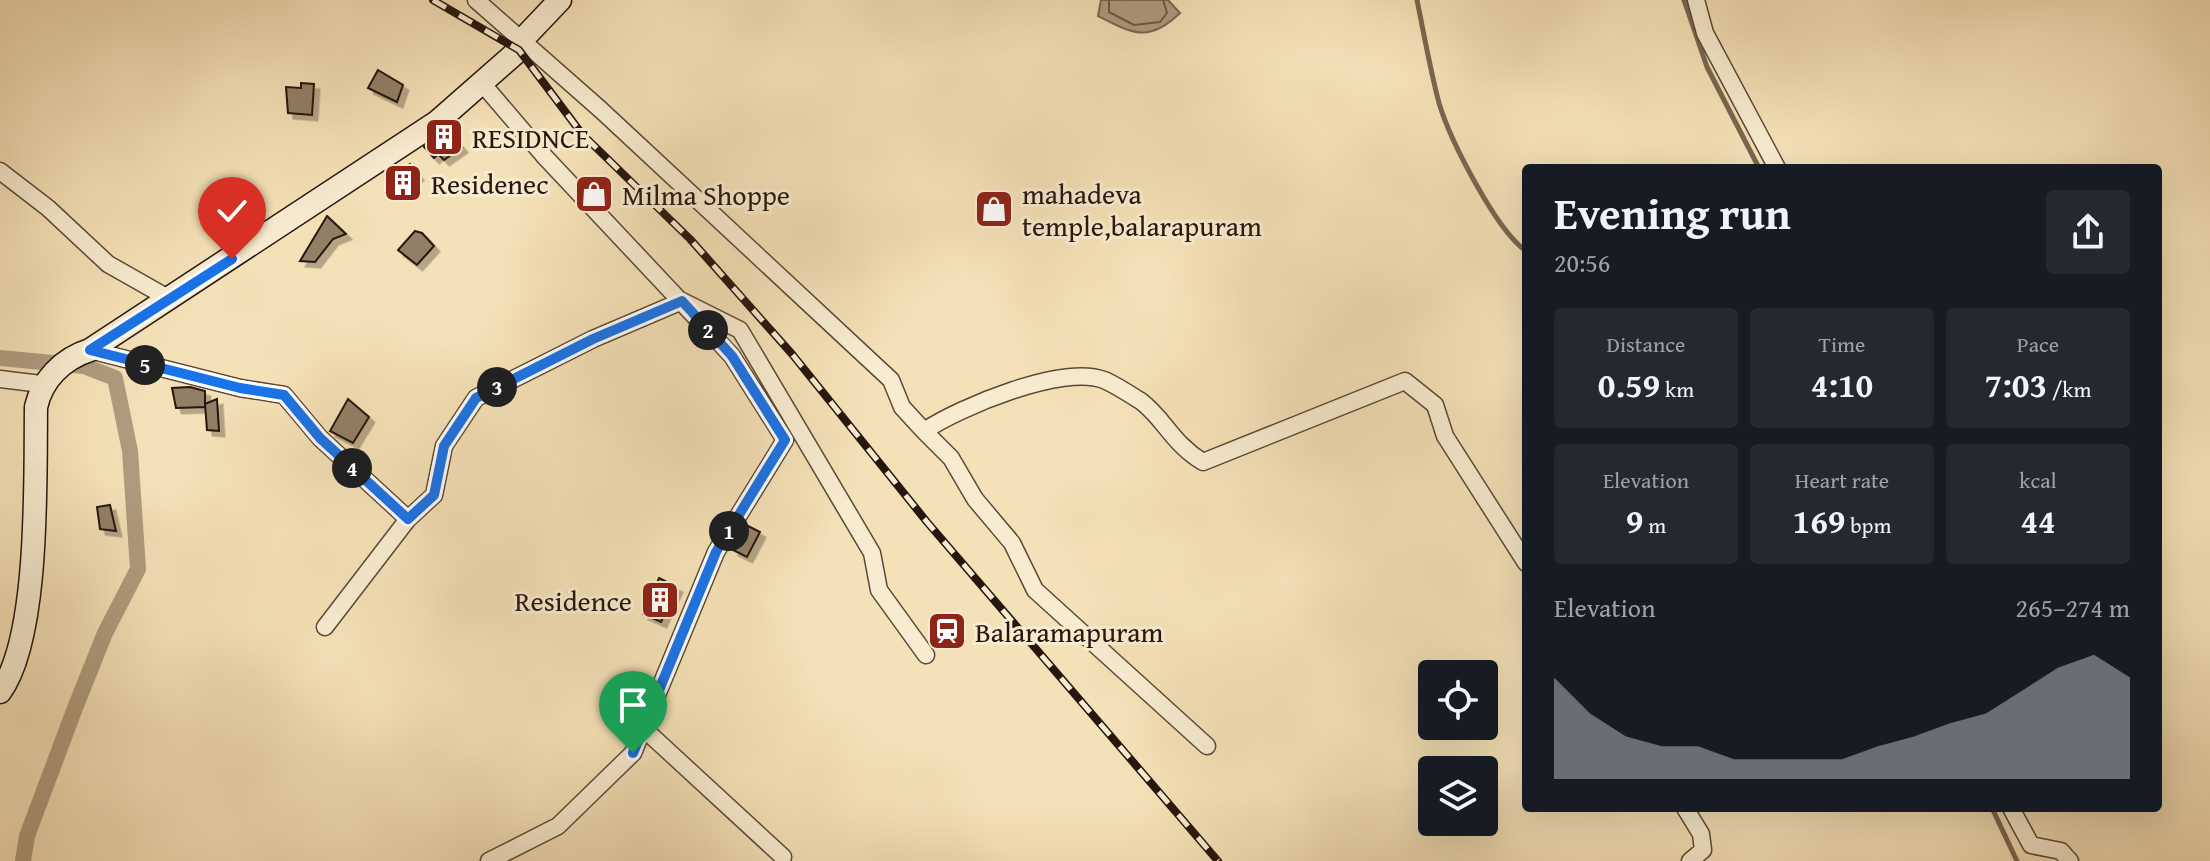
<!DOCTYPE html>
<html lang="en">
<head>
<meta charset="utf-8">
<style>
	body { margin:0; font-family:"Gentium Book Plus",serif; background:#242831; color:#f1f3f6; height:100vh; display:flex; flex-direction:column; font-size:30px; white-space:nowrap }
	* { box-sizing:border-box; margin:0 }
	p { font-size:26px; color:#9ea1a6 }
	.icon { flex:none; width:44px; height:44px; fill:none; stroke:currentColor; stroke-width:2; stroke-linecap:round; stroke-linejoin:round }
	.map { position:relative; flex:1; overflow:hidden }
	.drawer { position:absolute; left:1522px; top:164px; width:640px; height:648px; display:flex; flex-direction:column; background:#171b24; border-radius:8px; box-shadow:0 8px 32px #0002 }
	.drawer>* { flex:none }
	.buttons { position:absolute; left:1418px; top:660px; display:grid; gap:16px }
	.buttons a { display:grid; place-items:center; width:80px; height:80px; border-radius:8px; background:#171b24; box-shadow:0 8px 32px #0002; font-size:40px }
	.pin { position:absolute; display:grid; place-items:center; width:68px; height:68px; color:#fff; margin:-82px -34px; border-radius:50% 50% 50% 0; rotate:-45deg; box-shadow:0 0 8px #0007 }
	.pin .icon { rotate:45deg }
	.km { position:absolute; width:40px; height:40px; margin:-20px; border-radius:50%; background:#222; color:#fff; font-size:22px; line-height:40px; text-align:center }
	.round { display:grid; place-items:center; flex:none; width:84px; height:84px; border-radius:8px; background:#242831 }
	.headline { display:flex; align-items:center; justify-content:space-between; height:136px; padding:0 32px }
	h1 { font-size:44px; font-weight:700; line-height:60px }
	.metrics { display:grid; grid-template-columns:repeat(3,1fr); gap:12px; height:136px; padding:8px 32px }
	.metrics div { display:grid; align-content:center; border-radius:8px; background:#242831; text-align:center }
	.metrics b { font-size:34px; font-weight:700 }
	.metrics small { font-size:22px; font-weight:400 }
	.metrics p { font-size:22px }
	.chart { height:224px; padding:16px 32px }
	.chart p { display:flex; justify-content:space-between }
	.chart svg { width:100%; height:144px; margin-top:8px; fill:#8c9099; opacity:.7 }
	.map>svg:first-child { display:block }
</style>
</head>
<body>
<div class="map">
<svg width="2210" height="861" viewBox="0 0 2210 861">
	<defs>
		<filter id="shadow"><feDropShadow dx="5.5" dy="5.5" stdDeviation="0" flood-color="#0004"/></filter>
	</defs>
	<rect width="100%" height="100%" fill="#f5e1b7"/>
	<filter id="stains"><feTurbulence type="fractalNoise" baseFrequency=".0025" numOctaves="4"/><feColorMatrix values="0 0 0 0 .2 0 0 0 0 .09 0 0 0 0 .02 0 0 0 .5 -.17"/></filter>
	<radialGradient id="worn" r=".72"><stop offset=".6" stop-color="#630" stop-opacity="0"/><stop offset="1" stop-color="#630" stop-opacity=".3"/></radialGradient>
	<path fill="#af9c7e" stroke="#796651" stroke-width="2" d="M1101,0H1168L1180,13C1149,43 1133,34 1098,16Z"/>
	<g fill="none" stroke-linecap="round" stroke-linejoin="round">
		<path stroke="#6b5946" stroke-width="2" d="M1109,0V12L1134,25L1160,22L1167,13L1163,0"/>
		<path stroke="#796651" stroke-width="5" d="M1417,0C1424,34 1430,69 1439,103C1450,140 1496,230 1526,251
			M1684,0L1707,67L1759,168
			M1992,808L2017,861"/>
		<path stroke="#af9c7e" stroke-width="16" d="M0,358L84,366L115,378L130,451L138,569L105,633L75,708L27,836L23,861"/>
	</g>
	<path fill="#928066" stroke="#27160e" stroke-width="2" filter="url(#shadow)" d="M378,70L403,85L397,102L368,88Z
		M301,83L314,84L312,115L288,113L286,87L301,88Z
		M448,131L462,147L444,160L438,154L434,158L424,147Z
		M410,164L418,175L401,189L391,176Z
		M327,216L346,234L333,239L315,262L300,261Z
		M415,231L422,233L434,246L417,265L398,250Z
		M190,387L205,391V407L176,408L172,388Z
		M217,399L219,431L207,430L205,404Z
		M348,399L369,417L353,443L330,431Z
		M110,505L116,531L100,529L97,507Z
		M746,525L760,532L747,557L733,550Z
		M659,578L677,587L661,622L643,614Z"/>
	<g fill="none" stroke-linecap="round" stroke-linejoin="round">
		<g stroke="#5a4938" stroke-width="19">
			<path id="street" d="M476,0L601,110L891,380L902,407L924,431C960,407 1063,364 1104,380C1116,385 1131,395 1142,402C1165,420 1172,443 1203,462L1405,381L1435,405L1445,436L1526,563
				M1696,0L1705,33L1777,168
				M481,82L545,157L732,356L785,440L716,552L633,753L558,826L489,861
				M0,171L48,208L108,264L168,298
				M90,350L240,388L284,395L320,438L408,519L434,495L444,446L476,398L593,339L682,301L740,330L872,553L879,590L926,655
				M0,379L41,384
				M924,431L951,458L975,499L1012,543L1035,590L1207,746
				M325,627L408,519
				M643,728L783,857
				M1685,808L1701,834L1703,850L1690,861
				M2011,808L2031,845L2061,851L2070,861"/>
		</g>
		<g stroke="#27160e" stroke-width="25">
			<path id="secondary" d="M0,692C40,638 35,477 36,407C42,380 62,359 90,350L437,122L519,50L521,41L560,0"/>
		</g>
		<use href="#street" stroke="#f8ecd0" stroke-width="16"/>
		<use href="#secondary" stroke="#f8ecd0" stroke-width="22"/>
		<g stroke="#27160e" stroke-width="8">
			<path id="rail" d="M433,0L519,50L582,134L690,239L792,354L927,522L1218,861"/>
		</g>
		<use href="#rail" stroke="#f8ecd0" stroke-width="5" stroke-dasharray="15" stroke-linecap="butt"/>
	</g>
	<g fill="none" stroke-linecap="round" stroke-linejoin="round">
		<g stroke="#fff" stroke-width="16">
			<path id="route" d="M232,259L90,350L240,388L284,395L320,438L408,519L434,495L444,446L476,398L593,339L682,301L732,356L785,440L716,552L633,753"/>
		</g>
		<use href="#route" stroke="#1a73e8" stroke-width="10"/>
	</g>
	<defs>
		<g id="building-square" transform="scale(2)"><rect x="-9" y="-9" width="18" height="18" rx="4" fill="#8f2418" stroke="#f8ecd0"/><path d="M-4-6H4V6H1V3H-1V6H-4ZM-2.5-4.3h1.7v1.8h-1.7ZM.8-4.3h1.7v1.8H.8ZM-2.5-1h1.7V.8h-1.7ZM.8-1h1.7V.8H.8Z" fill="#fff"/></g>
		<g id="shop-square" transform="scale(2)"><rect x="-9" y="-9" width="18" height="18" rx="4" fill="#8f2418" stroke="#f8ecd0"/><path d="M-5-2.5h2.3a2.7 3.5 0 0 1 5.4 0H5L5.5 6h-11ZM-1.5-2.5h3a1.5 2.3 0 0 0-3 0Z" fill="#fff"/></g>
		<g id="station-square" transform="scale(2)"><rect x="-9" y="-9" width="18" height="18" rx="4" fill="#8f2418" stroke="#f8ecd0"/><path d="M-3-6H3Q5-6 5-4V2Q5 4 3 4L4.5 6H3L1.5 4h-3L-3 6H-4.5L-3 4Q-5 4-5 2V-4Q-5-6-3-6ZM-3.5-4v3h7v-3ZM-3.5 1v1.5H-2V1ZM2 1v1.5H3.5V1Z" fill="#fff"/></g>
	</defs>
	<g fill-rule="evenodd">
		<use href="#building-square" x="444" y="137"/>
		<use href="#building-square" x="403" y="183"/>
		<use href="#shop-square" x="594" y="194"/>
		<use href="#shop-square" x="994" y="209"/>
		<use href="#building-square" x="660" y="600"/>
		<use href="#station-square" x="947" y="631"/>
	</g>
	<g text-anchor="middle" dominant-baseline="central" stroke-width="6" stroke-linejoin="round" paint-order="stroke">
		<g font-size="28" fill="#27160e" stroke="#f8ecd0" text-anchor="start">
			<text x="472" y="137">RESIDNCE</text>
			<text x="431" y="183">Residenec</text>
			<text x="1022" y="193">mahadeva<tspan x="1022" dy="32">temple,balarapuram</tspan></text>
			<text x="622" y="194">Milma Shoppe</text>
			<text x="632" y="600" text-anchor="end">Residence</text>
			<text x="975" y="631">Balaramapuram</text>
		</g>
	</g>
	<rect width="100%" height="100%" filter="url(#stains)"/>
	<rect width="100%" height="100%" fill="url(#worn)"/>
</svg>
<div class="buttons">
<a><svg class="icon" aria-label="locate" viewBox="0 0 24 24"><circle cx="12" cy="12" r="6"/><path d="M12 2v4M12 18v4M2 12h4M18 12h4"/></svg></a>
<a><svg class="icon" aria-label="layers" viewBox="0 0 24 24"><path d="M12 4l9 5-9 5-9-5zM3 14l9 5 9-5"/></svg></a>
</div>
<div class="pin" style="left:633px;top:753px;background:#1e9e55"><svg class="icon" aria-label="arrive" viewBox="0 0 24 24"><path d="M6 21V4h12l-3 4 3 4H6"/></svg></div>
<div class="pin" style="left:232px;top:259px;background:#d93025"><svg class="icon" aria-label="check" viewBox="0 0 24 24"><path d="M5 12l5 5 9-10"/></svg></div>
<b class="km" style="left:729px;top:531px">1</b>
<b class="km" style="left:708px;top:330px">2</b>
<b class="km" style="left:497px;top:387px">3</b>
<b class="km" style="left:352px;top:468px">4</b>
<b class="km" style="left:145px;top:365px">5</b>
<section class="drawer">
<div class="headline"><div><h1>Evening run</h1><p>20:56</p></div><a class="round"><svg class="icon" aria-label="share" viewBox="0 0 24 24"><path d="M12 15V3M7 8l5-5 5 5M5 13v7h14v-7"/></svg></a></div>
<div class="metrics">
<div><p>Distance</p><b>0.59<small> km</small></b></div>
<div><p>Time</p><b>4:10</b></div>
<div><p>Pace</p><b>7:03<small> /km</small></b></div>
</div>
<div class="metrics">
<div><p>Elevation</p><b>9<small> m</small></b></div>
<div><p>Heart rate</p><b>169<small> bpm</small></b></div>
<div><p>kcal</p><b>44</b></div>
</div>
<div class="chart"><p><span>Elevation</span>265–274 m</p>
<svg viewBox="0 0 160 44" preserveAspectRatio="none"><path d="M0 44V13L10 24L20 31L30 34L40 34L50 38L60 38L70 38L80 38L90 34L100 31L110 27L120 24L130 17L140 10L150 6L160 13V44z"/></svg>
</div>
</section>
</div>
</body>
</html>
